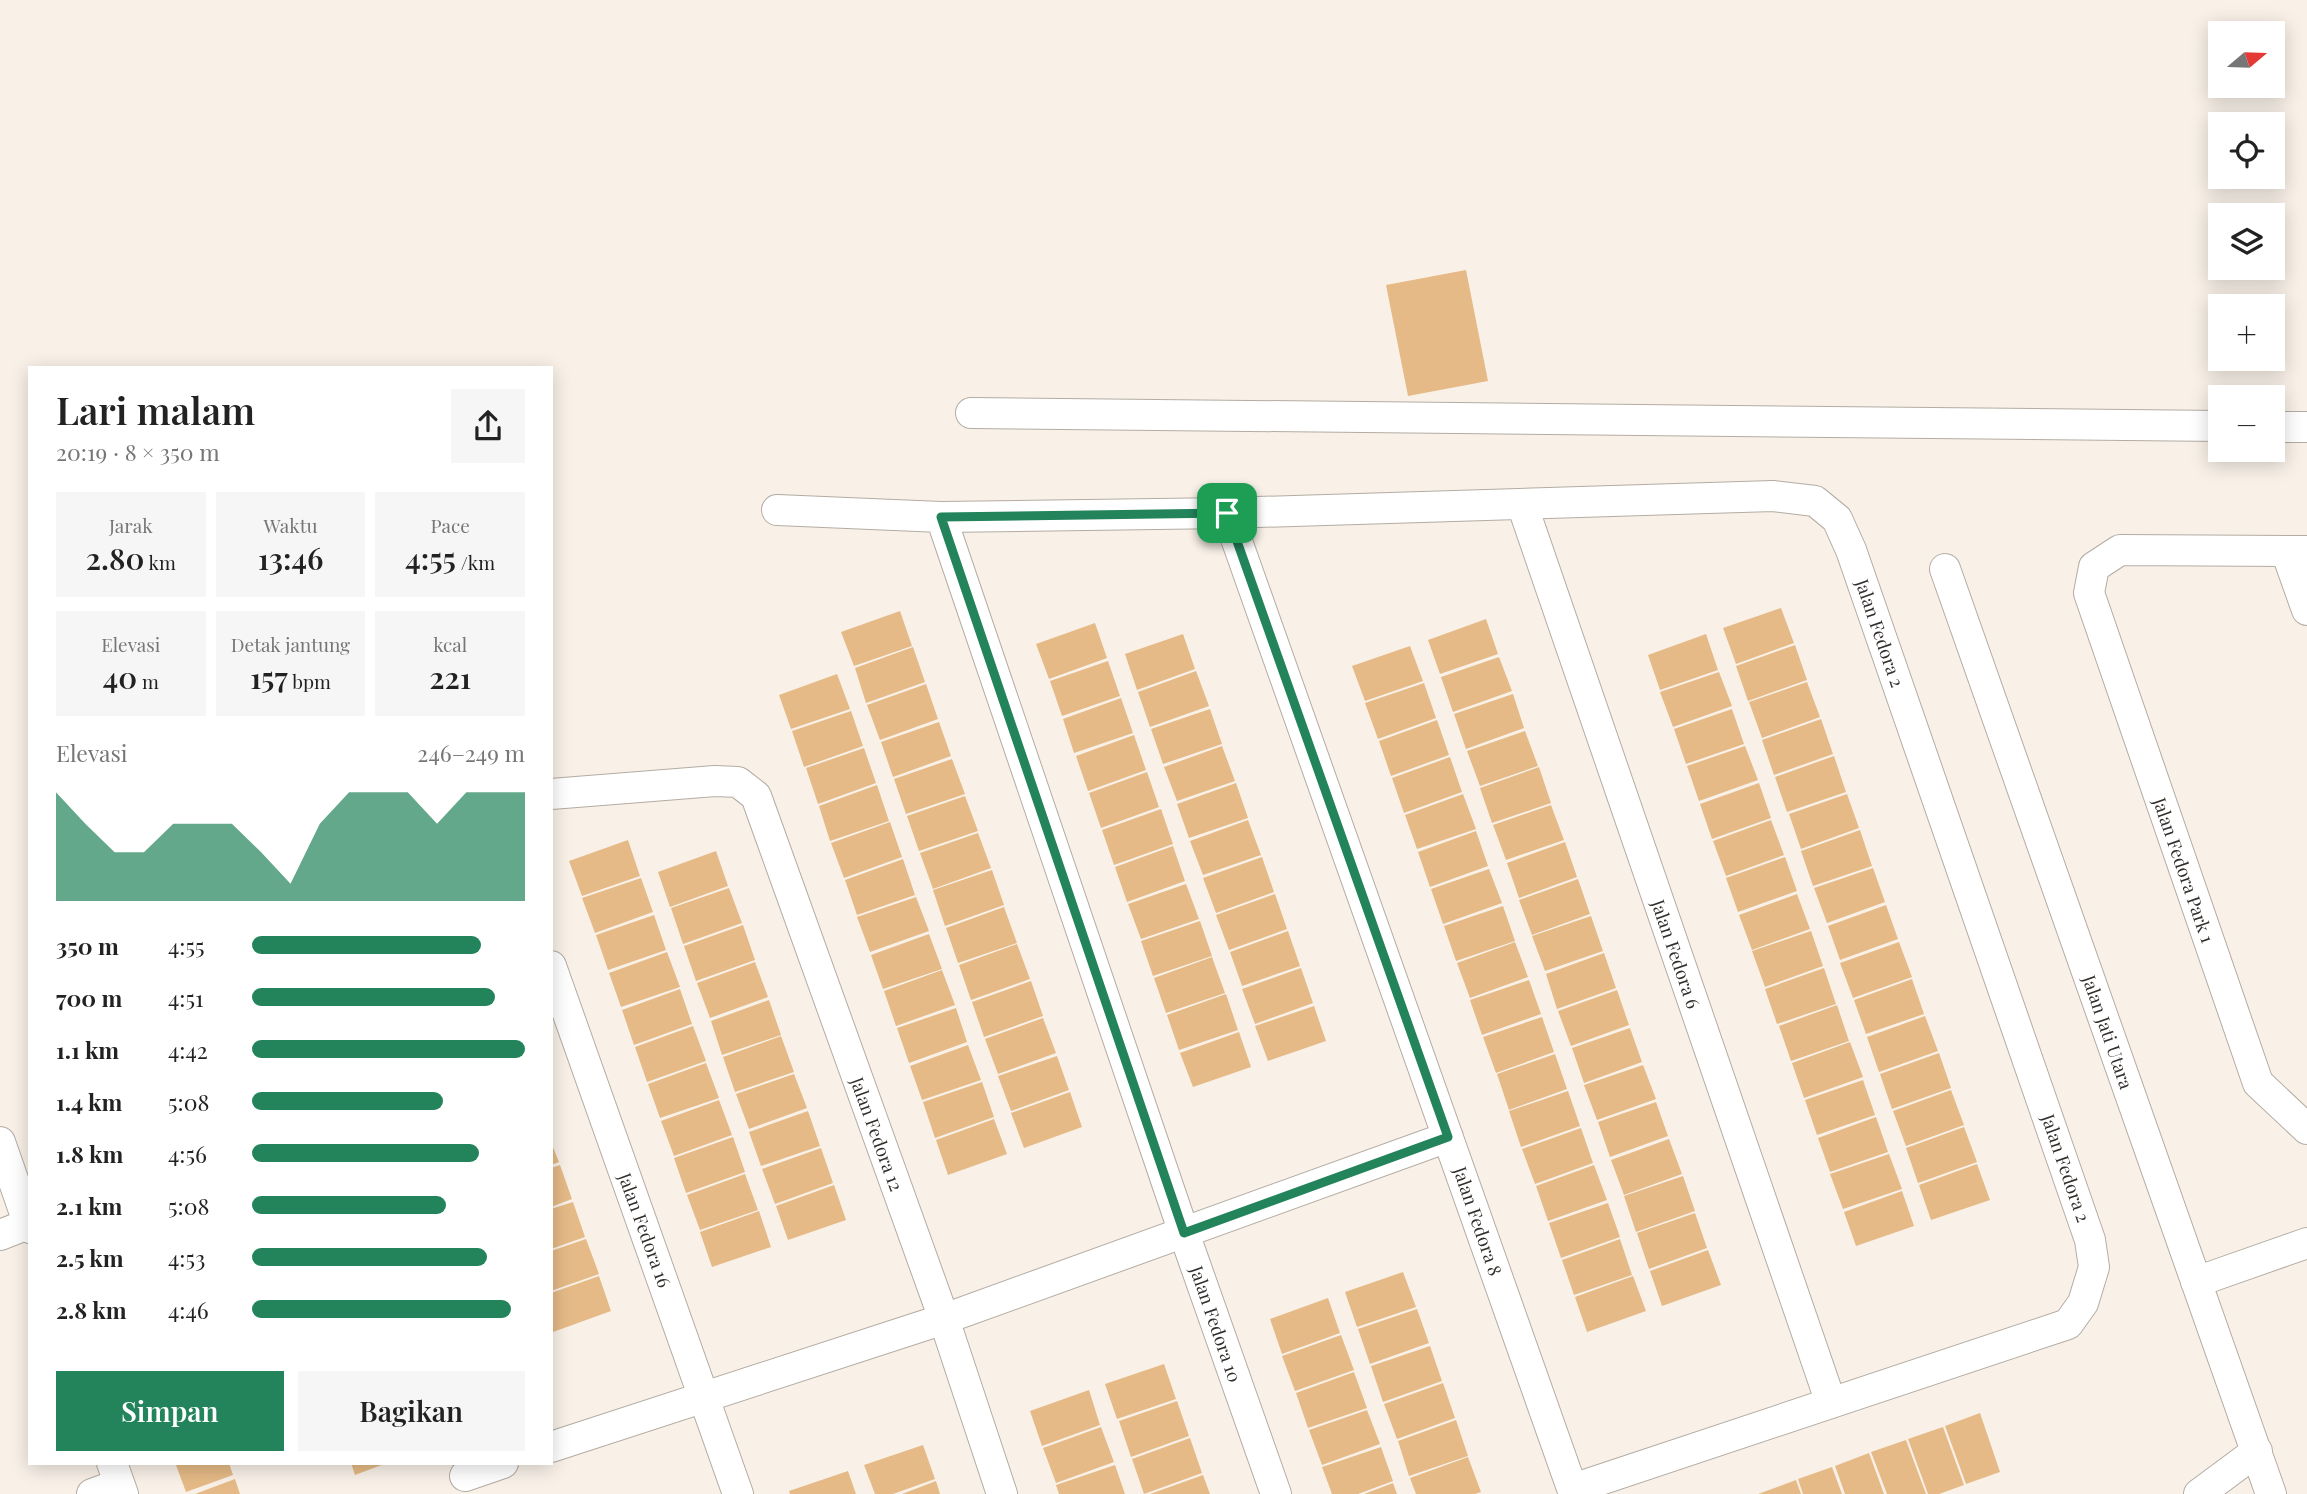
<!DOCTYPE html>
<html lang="id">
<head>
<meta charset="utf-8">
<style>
	body { margin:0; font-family:"Playfair Display",serif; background:#f6f6f6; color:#222; height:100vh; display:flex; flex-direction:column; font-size:26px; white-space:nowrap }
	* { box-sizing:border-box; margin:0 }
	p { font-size:23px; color:#767676 }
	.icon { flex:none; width:38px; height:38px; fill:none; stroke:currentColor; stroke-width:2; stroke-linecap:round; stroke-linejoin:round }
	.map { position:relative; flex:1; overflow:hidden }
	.details { position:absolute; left:28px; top:366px; width:525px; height:1099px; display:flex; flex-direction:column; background:#fff; border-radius:0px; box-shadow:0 4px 18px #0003 }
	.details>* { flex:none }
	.needle { width:46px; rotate:71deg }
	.controls { position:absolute; left:2208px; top:21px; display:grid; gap:14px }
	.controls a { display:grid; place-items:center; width:77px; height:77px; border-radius:0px; background:#fff; box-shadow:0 4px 18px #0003; font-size:35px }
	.pin { position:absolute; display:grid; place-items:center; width:60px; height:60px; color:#fff; margin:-30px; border-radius:14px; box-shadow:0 4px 10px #0006 }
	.round { display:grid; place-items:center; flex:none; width:74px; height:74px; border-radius:0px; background:#f6f6f6 }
	.headline { display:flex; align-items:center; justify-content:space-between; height:119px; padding:0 28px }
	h1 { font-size:38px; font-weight:600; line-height:52px }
	.figures { display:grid; grid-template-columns:repeat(3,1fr); gap:10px; height:119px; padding:7px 28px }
	.figures div { display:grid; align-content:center; border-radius:0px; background:#f6f6f6; text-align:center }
	.figures b { font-size:30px; font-weight:600 }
	.figures small { font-size:19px; font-weight:400 }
	.figures p { font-size:19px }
	.chart { height:196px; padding:14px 28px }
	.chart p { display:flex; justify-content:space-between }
	.chart svg { width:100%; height:126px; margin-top:7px; fill:#23845c; opacity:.7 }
	.cta { display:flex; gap:14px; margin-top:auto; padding:14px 28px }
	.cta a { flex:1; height:80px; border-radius:0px; background:#23845c; color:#fff; font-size:28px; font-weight:600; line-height:80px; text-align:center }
	.cta a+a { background:#f6f6f6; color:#222 }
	ul { padding:0 28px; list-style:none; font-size:23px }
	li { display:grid; grid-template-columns:112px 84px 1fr; align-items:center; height:52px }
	li i { height:18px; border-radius:9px; background:#23845c }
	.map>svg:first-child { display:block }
</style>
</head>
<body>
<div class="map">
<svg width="2307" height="1494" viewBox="0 0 2307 1494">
	<rect width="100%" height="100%" fill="#f9f1e8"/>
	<path fill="#e5ba86" d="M1466,270L1488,381L1408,396L1386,285Z
		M1781,608L1794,643L1736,664L1723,628Z
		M900,611L912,646L854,666L841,632Z
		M1486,619L1498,654L1440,674L1428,640Z
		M1095,623L1107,658L1049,679L1036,644Z
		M1183,634L1195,669L1137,690L1125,654Z
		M1706,634L1718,670L1660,690L1648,655Z
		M1795,645L1807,680L1748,701L1736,666Z
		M1410,646L1423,681L1365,701L1352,666Z
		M913,647L925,682L866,703L855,668Z
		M1499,657L1512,691L1453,712L1441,677Z
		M1108,661L1120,696L1062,716L1050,681Z
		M1196,671L1209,706L1150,727L1138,692Z
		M1719,672L1732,706L1673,727L1660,692Z
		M837,674L850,709L791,729L779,695Z
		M1807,682L1820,717L1762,738L1749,702Z
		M1424,683L1436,718L1378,739L1365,703Z
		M926,684L938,719L880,740L867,705Z
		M1513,694L1524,728L1466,749L1454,714Z
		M1121,698L1133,733L1074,753L1063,719Z
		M1210,709L1222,744L1163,764L1151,729Z
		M1732,709L1744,744L1686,764L1674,729Z
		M851,711L863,746L804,767L792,731Z
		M1821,719L1833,754L1774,775L1762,740Z
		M1437,720L1449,755L1391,776L1379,741Z
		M939,722L951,756L893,777L881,742Z
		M1525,731L1538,766L1480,786L1467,751Z
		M1134,735L1146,770L1088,791L1076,756Z
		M1222,746L1235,781L1177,801L1164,767Z
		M1745,746L1758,780L1699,801L1687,766Z
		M864,748L876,783L818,804L806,768Z
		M1834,756L1846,792L1787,812L1775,777Z
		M1450,757L1462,792L1404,813L1392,778Z
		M952,759L965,794L906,814L894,779Z
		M1539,767L1551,803L1492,823L1480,788Z
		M1147,772L1159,807L1101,828L1089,793Z
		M1236,783L1248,818L1189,838L1177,804Z
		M1759,783L1771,818L1712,839L1700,804Z
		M877,785L889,821L830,841L819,806Z
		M1463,794L1476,829L1417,849L1405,815Z
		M1847,794L1859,828L1801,849L1789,814Z
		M965,796L978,831L919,851L907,816Z
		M1551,805L1564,840L1506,860L1493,825Z
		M1161,809L1173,844L1114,865L1102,830Z
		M1248,820L1261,855L1203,875L1190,841Z
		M1771,820L1784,855L1726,876L1713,841Z
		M890,822L902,857L844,878L831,843Z
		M1860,830L1872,866L1813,886L1801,851Z
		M1476,831L1488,866L1430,887L1418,852Z
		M978,833L991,868L933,889L920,853Z
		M628,840L640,876L582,896L569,861Z
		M1565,842L1577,877L1519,898L1507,863Z
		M1173,846L1185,881L1127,902L1115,867Z
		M716,851L728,886L670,907L658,872Z
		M1262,857L1274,892L1216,913L1203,878Z
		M1785,857L1797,891L1738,912L1726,878Z
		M903,859L915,895L857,915L845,880Z
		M1873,868L1885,902L1827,923L1814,888Z
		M1489,869L1502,903L1443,924L1431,889Z
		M992,870L1004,905L945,926L933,890Z
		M641,878L653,912L595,933L582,898Z
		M1578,879L1590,914L1532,935L1519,900Z
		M1186,884L1199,919L1141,939L1128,904Z
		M729,888L742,923L683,944L671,908Z
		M1275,894L1287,929L1229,950L1216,915Z
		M1797,894L1810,929L1752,950L1739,915Z
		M916,897L929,931L870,952L857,917Z
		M1886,905L1898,939L1840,960L1828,926Z
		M1503,906L1515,941L1456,961L1444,926Z
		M1004,907L1017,943L958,963L946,928Z
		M654,915L666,950L608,970L596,935Z
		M1591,916L1603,951L1545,971L1532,936Z
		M1200,921L1212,956L1153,976L1141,941Z
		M743,925L755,960L696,981L684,946Z
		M1288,931L1300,966L1242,986L1230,952Z
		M1811,931L1823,966L1765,987L1752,951Z
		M929,934L942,969L883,989L871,955Z
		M1515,942L1528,977L1470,998L1457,963Z
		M1899,942L1912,977L1853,998L1840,963Z
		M1017,944L1030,979L971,1000L959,965Z
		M667,952L680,987L621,1007L609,973Z
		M1604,953L1616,988L1557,1009L1546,974Z
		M1212,957L1225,993L1166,1013L1154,978Z
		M755,962L768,997L710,1018L697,983Z
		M1301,968L1313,1003L1255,1024L1242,989Z
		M1824,968L1836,1004L1777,1024L1765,989Z
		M942,970L955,1005L896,1026L884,991Z
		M1912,979L1924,1014L1866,1034L1854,1000Z
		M1529,980L1541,1014L1482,1035L1470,1000Z
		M1031,981L1043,1016L984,1037L972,1002Z
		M680,989L692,1024L634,1045L622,1010Z
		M1617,990L1629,1025L1571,1046L1558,1011Z
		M1226,994L1238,1030L1179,1050L1167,1015Z
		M769,1000L781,1035L722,1055L711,1021Z
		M1837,1005L1849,1041L1791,1061L1779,1026Z
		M1314,1006L1326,1041L1268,1061L1255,1026Z
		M956,1008L967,1042L909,1063L897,1028Z
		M1925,1016L1938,1051L1879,1072L1867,1037Z
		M1542,1017L1554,1052L1496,1073L1483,1037Z
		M1043,1018L1056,1053L998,1074L985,1039Z
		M693,1026L706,1061L647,1082L635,1047Z
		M1630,1028L1642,1062L1584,1083L1572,1048Z
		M1239,1032L1251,1067L1193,1087L1180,1053Z
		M781,1036L794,1072L735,1092L723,1057Z
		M1850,1042L1863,1077L1804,1098L1792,1063Z
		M968,1045L981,1080L922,1100L910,1066Z
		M1939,1053L1951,1088L1892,1109L1880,1074Z
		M1555,1054L1567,1089L1509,1110L1497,1074Z
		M1057,1056L1069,1090L1011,1111L998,1076Z
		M706,1063L719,1098L660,1118L648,1084Z
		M1643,1065L1656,1099L1597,1120L1584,1085Z
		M794,1074L807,1108L749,1129L736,1094Z
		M1863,1080L1875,1115L1817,1135L1805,1100Z
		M982,1082L994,1117L935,1138L923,1102Z
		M1951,1090L1964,1125L1906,1146L1893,1111Z
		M1568,1091L1580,1126L1521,1147L1509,1111Z
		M1070,1092L1082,1127L1024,1148L1011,1113Z
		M719,1100L732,1135L674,1156L661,1121Z
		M1656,1102L1668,1136L1610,1157L1598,1122Z
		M808,1111L820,1146L761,1166L749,1132Z
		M1876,1117L1888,1152L1830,1172L1818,1138Z
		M994,1119L1007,1154L948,1175L936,1140Z
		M1964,1127L1977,1162L1918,1183L1906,1148Z
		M1581,1128L1593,1163L1535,1184L1522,1149Z
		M733,1137L745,1172L686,1193L674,1158Z
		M1669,1139L1682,1174L1624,1195L1611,1160Z
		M551,1142L559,1162L551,1165Z
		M821,1148L833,1183L775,1204L762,1169Z
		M1889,1154L1902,1189L1843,1209L1830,1174Z
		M1977,1164L1990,1200L1931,1220L1919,1185Z
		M560,1165L572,1199L551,1207V1168Z
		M1594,1165L1607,1200L1548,1221L1536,1186Z
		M745,1174L758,1210L700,1230L687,1195Z
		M1683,1176L1695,1211L1636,1232L1624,1196Z
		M834,1185L846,1220L788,1240L776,1206Z
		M1902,1191L1914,1226L1856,1246L1844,1212Z
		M573,1202L585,1237L551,1249V1209Z
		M1608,1203L1620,1237L1561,1258L1549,1223Z
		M759,1211L771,1247L712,1267L700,1232Z
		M1695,1213L1707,1248L1649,1269L1637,1233Z
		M586,1239L599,1274L551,1291V1251Z
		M1620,1239L1632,1275L1574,1295L1562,1260Z
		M1708,1250L1721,1285L1662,1306L1650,1271Z
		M1403,1272L1416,1307L1357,1327L1345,1292Z
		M599,1276L611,1311L553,1332L551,1293Z
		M1633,1276L1646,1311L1587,1332L1575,1297Z
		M1328,1298L1340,1333L1282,1354L1270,1319Z
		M1417,1309L1429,1343L1370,1364L1358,1329Z
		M1341,1335L1354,1370L1295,1391L1282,1356Z
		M1430,1346L1442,1381L1383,1402L1371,1366Z
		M1164,1364L1176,1399L1117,1419L1105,1384Z
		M1354,1372L1367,1408L1308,1428L1296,1393Z
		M1443,1383L1455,1418L1397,1439L1384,1404Z
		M1089,1390L1100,1425L1042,1446L1030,1411Z
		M1177,1401L1189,1436L1131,1457L1119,1421Z
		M1367,1410L1380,1444L1322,1465L1309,1430Z
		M1980,1413L2000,1472L1966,1484L1945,1426Z
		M1456,1420L1468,1456L1409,1476L1398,1441Z
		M1101,1427L1114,1462L1056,1483L1043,1448Z
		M1943,1427L1964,1485L1939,1494H1928L1908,1439Z
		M1190,1438L1202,1473L1144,1494L1132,1459Z
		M1906,1440L1926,1494H1887L1871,1452Z
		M923,1445L935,1479L893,1494H875L864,1465Z
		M1381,1447L1393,1481L1358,1494H1332L1322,1467Z
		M1869,1453L1884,1494H1845L1835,1466Z
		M1468,1457L1481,1492L1475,1494H1416L1410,1478Z
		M181,1463H229L233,1475L186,1492L176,1465Z
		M351,1463H387L355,1475Z
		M1115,1465L1125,1494H1059L1056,1485Z
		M1832,1467L1842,1494H1803L1798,1479Z
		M848,1471L856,1494H790L789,1491Z
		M1203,1475L1210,1494H1150Z
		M235,1479L240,1494H195Z
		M1796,1480L1801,1494H1758Z
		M936,1481L940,1494H902Z
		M1393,1483L1397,1494H1364Z"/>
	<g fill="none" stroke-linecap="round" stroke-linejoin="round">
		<g stroke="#b3aca3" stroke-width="32">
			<path id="street" d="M971,413L2221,426
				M2273,427H2307
				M1522,504L1831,1403
				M777,510L941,517L1227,513L1773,496L1815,501L1837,519L1851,550L2090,1240L2094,1267L2083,1303L2068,1324L1573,1489
				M1227,513L1574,1494
				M941,517L1184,1233L1276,1494
				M2286,551L2307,610
				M2307,551L2120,550L2094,567L2089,593L2258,1083L2307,1129
				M1945,569L2271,1494
				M551,794L715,781L738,782L756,796L944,1319L1002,1494
				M551,966L738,1494
				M0,1142L30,1228
				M0,1235L28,1224
				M2196,1282L2307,1243
				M551,1447L944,1319L1448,1137
				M112,1463L123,1494
				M465,1476L503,1463
				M92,1494L119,1484
				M2199,1494L2257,1451"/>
		</g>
		<use href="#street" stroke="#fff" stroke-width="30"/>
	</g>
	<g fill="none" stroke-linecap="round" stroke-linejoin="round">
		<g stroke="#fff" stroke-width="14">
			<path id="route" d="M1227,513L1448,1137L1184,1233L941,517Z"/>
		</g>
		<use href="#route" stroke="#23845c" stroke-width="9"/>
	</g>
	<g text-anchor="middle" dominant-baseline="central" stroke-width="5" stroke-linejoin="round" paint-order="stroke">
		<g font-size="18" fill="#312e2b" stroke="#fff">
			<text transform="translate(1880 633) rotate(71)">Jalan Fedora 2</text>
			<text transform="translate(2184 870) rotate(71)">Jalan Fedora Park 1</text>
			<text transform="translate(1676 954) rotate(71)">Jalan Fedora 6</text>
			<text transform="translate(2108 1032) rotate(71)">Jalan Jati Utara</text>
			<text transform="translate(877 1134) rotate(70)">Jalan Fedora 12</text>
			<text transform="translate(2066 1168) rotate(71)">Jalan Fedora 2</text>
			<text transform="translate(1478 1221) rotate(71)">Jalan Fedora 8</text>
			<text transform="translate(645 1230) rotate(70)">Jalan Fedora 16</text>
			<text transform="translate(1216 1324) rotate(71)">Jalan Fedora 10</text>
		</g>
	</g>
</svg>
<div class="controls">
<a><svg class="needle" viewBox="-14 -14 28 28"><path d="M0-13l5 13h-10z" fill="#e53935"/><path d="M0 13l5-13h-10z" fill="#767676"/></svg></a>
<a><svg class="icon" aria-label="locate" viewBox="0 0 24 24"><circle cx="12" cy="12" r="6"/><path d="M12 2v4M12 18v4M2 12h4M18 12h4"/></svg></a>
<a><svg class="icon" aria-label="layers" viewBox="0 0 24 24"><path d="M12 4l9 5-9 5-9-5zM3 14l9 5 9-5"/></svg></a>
<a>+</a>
<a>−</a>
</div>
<div class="pin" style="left:1227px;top:513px;background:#1e9e55"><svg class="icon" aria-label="arrive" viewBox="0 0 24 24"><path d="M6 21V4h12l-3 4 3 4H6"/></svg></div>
<section class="details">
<div class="headline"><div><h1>Lari malam</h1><p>20:19 · 8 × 350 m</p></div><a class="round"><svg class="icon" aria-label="share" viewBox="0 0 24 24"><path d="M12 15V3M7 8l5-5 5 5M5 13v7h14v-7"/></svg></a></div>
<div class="figures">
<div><p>Jarak</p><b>2.80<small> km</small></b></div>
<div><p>Waktu</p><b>13:46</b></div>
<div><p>Pace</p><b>4:55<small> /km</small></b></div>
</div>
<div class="figures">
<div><p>Elevasi</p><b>40<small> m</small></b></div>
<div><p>Detak jantung</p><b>157<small> bpm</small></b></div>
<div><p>kcal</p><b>221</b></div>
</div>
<div class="chart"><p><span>Elevasi</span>246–249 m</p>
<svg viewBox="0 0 160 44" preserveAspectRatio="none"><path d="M0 44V6L10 17L20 27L30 27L40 17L50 17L60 17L70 27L80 38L90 17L100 6L110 6L120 6L130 17L140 6L150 6L160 6V44z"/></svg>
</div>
<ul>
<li><b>350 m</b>4:55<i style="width:84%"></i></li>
<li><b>700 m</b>4:51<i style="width:89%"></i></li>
<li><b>1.1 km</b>4:42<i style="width:100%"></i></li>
<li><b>1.4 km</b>5:08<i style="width:70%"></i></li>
<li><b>1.8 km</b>4:56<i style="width:83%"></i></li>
<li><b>2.1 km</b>5:08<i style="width:71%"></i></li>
<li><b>2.5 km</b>4:53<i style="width:86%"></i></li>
<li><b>2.8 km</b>4:46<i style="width:95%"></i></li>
</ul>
<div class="cta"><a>Simpan</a><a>Bagikan</a></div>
</section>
</div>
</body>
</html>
